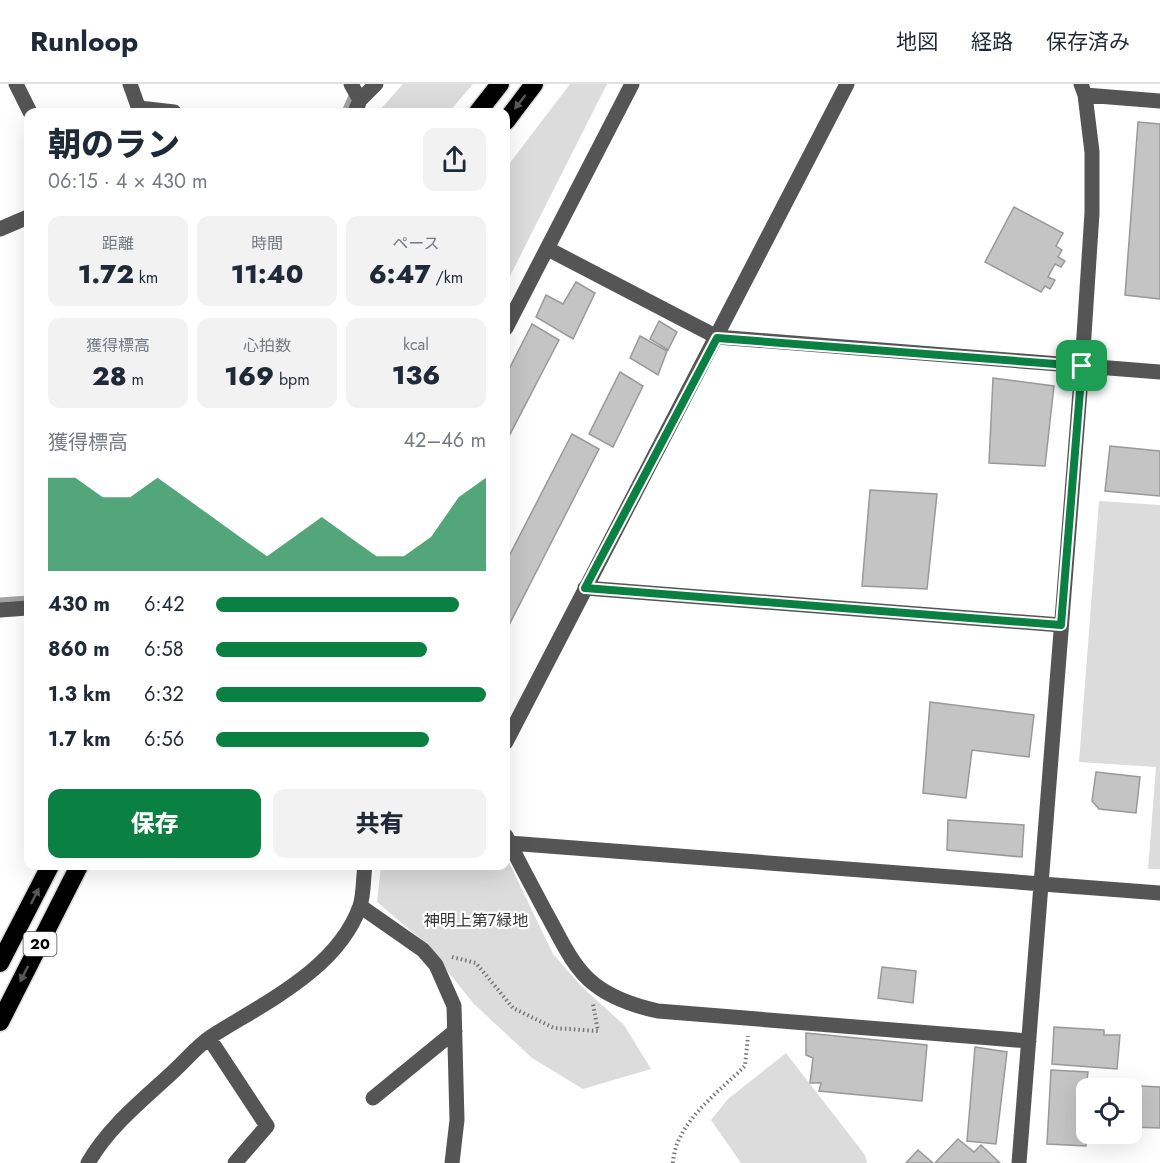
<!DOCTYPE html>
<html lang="ja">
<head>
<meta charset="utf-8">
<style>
	body { margin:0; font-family:Jost,"Noto Sans JP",sans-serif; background:#f2f2f3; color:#1f2937; height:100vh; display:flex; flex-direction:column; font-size:22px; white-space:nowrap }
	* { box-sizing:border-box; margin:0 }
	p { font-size:20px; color:#747a83 }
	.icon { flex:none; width:33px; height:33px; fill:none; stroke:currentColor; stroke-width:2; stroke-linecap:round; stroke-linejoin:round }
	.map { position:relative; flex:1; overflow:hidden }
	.sheet { position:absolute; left:24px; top:24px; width:486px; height:762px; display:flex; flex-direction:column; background:#fff; border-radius:12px; box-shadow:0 6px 24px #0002 }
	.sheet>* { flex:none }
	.fabs { position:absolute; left:1076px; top:994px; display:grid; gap:12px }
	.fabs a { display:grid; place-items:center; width:66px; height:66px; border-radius:12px; background:#fff; box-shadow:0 6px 24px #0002; font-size:30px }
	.pin { position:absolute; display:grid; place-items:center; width:51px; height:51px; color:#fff; margin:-26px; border-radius:12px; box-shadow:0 3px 9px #0006 }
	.round { display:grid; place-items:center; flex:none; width:63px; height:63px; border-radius:12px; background:#f2f2f3 }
	.head { display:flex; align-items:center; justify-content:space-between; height:102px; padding:0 24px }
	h1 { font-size:33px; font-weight:800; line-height:45px }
	.stats { display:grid; grid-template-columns:repeat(3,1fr); gap:9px; height:102px; padding:6px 24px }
	.stats div { display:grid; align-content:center; border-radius:12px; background:#f2f2f3; text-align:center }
	.stats b { font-size:26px; font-weight:800 }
	.stats small { font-size:16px; font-weight:400 }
	.stats p { font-size:16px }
	.chart { height:168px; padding:12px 24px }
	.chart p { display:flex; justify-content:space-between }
	.chart svg { width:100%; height:108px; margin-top:6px; fill:#0b8043; opacity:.7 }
	.button { display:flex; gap:12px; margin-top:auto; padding:12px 24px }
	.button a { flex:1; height:69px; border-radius:12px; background:#0b8043; color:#fff; font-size:24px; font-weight:800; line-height:69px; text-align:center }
	.button a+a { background:#f2f2f3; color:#1f2937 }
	ul { padding:0 24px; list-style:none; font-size:20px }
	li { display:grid; grid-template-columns:96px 72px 1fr; align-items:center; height:45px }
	li i { height:15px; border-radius:8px; background:#0b8043 }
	header { display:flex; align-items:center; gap:36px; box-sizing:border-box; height:84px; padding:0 30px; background:#fff; border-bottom:2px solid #e0e1e3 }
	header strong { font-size:28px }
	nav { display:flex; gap:33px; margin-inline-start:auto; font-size:21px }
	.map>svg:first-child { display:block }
</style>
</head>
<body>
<header>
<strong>Runloop</strong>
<nav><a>地図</a><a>経路</a><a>保存済み</a></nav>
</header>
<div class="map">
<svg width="1160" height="1079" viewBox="0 0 1160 1079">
	<rect width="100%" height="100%" fill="#fff"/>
	<path fill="#dcdcdc" d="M403,0H473L449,28H378Z
		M570,0H607L506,200V84Z
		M1099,417L1160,421V785H1148L1156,683L1079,678Z
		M506,772L553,870L581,902L624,941L651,985L583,1005L532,974L474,920L424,858L377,818L381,782H506Z
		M786,969L865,1071L867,1079H741L711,1036L728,1015Z"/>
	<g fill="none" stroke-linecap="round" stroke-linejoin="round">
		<path stroke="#a3a3a3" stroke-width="7" d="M345,28L352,12
			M0,517L28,515"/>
	</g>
	<path fill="#c4c4c4" stroke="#999" stroke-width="1.5" d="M1138,38L1160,40V215L1125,211Z
		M1014,123L1063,149L1056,162L1062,166L1058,173L1065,177L1061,183L1055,180L1048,193L1055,196L1050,205L1045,202L1041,208L985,178Z
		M576,198L595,209L573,255L536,233L546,211L563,220Z
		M659,237L677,248L668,266L650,255Z
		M532,240L559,256L506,358V291Z
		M640,252L667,267L658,291L630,274Z
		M620,288L643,302L613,363L589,350Z
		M993,294L1054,302L1045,382L989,379Z
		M572,350L599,365L506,547V478Z
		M1110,362L1160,367V412L1105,407Z
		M870,406L937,410L927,505L862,502Z
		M930,618L1034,631L1029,673L972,666L966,714L923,709Z
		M1096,688L1140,693L1136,729L1099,725L1092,717Z
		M948,736L1024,741L1022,773L947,766Z
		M882,883L916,887L913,919L878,914Z
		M1054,943L1104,946V951H1120L1117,985L1052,980Z
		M806,949L927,961L922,1017L819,1007L821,999H810L813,974L806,971Z
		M975,963L1007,968L996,1060L967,1057Z
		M1051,986L1088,988L1086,1005V1062L1047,1060Z
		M1100,1000L1160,1003V1044L1131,1043V1005H1099Z
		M958,1055L974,1068L981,1061L1000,1079H935Z
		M918,1066L933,1079H906Z"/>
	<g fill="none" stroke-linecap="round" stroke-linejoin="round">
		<g stroke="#dbdbdb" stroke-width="21">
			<path id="highway" d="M478,28L500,0
				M506,37L534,0
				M0,879L50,782
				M0,938L79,782"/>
		</g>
		<path stroke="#777" stroke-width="4" stroke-dasharray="1.5 3" stroke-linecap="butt" d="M452,873L476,879L513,924L554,944L598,947L593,920
			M673,1079C675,1039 719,1008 745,982L748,952"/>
		<path stroke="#555" stroke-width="15" d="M16,0L30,28
			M130,0L140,28
			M351,0L360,16
			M1085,11L1160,17
			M139,24L174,28
			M355,28L360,16L376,0
			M0,145L28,133
			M548,165L717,253L1160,288
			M506,244L632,0
			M585,504L1061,541
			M0,526L28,524
			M506,658L847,0
			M506,752C518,777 532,802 545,827C559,851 571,882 594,900C613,915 635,922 658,927L1029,957
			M509,759L1160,809
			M360,822L423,866L436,881L454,922L457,1036L452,1079
			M209,954L267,1042L235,1079
			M373,1014L455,947
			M88,1079C109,1042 144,1015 175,986C187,975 198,961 212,952C264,919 338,885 360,822C364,810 363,794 365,782
			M1019,1079L1082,282L1092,129V68L1085,11L1081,0"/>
		<use href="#highway" stroke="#000" stroke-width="18"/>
	</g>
	<defs><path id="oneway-solid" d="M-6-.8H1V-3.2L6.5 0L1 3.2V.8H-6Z" transform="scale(1.5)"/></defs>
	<g fill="#595959">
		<use href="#oneway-solid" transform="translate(520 18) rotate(128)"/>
		<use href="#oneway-solid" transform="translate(35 812) rotate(-63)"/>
		<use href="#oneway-solid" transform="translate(24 890) rotate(117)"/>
	</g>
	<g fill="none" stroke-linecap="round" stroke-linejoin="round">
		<g stroke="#fff" stroke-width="12">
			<path id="route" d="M717,254L1082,282L1061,541L585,504Z"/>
		</g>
		<use href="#route" stroke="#0b8043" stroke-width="8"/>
	</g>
	<g text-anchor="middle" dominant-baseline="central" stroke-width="4.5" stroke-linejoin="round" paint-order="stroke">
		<rect fill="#fff" stroke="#4c4c4c" stroke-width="1.5" x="23.5" y="848" width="33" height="24" rx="4.5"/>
		<g font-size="15" font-weight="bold" fill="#000">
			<text x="40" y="860">20</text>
		</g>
		<g font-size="16" fill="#333" stroke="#fff">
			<text x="476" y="836">神明上第7緑地</text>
		</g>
	</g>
</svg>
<div class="fabs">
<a><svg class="icon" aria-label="locate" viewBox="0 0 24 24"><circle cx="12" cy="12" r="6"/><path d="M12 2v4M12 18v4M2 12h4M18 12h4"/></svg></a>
</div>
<div class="pin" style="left:1082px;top:282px;background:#1e9e55"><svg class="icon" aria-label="arrive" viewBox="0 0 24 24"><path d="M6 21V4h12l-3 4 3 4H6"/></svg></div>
<section class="sheet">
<div class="head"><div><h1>朝のラン</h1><p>06:15 · 4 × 430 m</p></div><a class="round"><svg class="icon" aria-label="share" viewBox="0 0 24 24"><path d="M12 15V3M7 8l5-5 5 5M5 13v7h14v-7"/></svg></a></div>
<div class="stats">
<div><p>距離</p><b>1.72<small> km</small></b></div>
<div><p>時間</p><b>11:40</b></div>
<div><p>ペース</p><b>6:47<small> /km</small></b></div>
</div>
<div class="stats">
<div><p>獲得標高</p><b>28<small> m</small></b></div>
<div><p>心拍数</p><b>169<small> bpm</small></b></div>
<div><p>kcal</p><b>136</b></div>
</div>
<div class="chart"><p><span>獲得標高</span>42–46 m</p>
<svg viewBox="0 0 160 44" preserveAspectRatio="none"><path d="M0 44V6L10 6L20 14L30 14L40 6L50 14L60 22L70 30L80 38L90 30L100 22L110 30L120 38L130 38L140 30L150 14L160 6V44z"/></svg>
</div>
<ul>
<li><b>430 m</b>6:42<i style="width:90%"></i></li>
<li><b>860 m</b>6:58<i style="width:78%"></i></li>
<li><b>1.3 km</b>6:32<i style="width:100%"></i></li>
<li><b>1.7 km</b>6:56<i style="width:79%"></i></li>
</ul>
<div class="button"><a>保存</a><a>共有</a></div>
</section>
</div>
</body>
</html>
